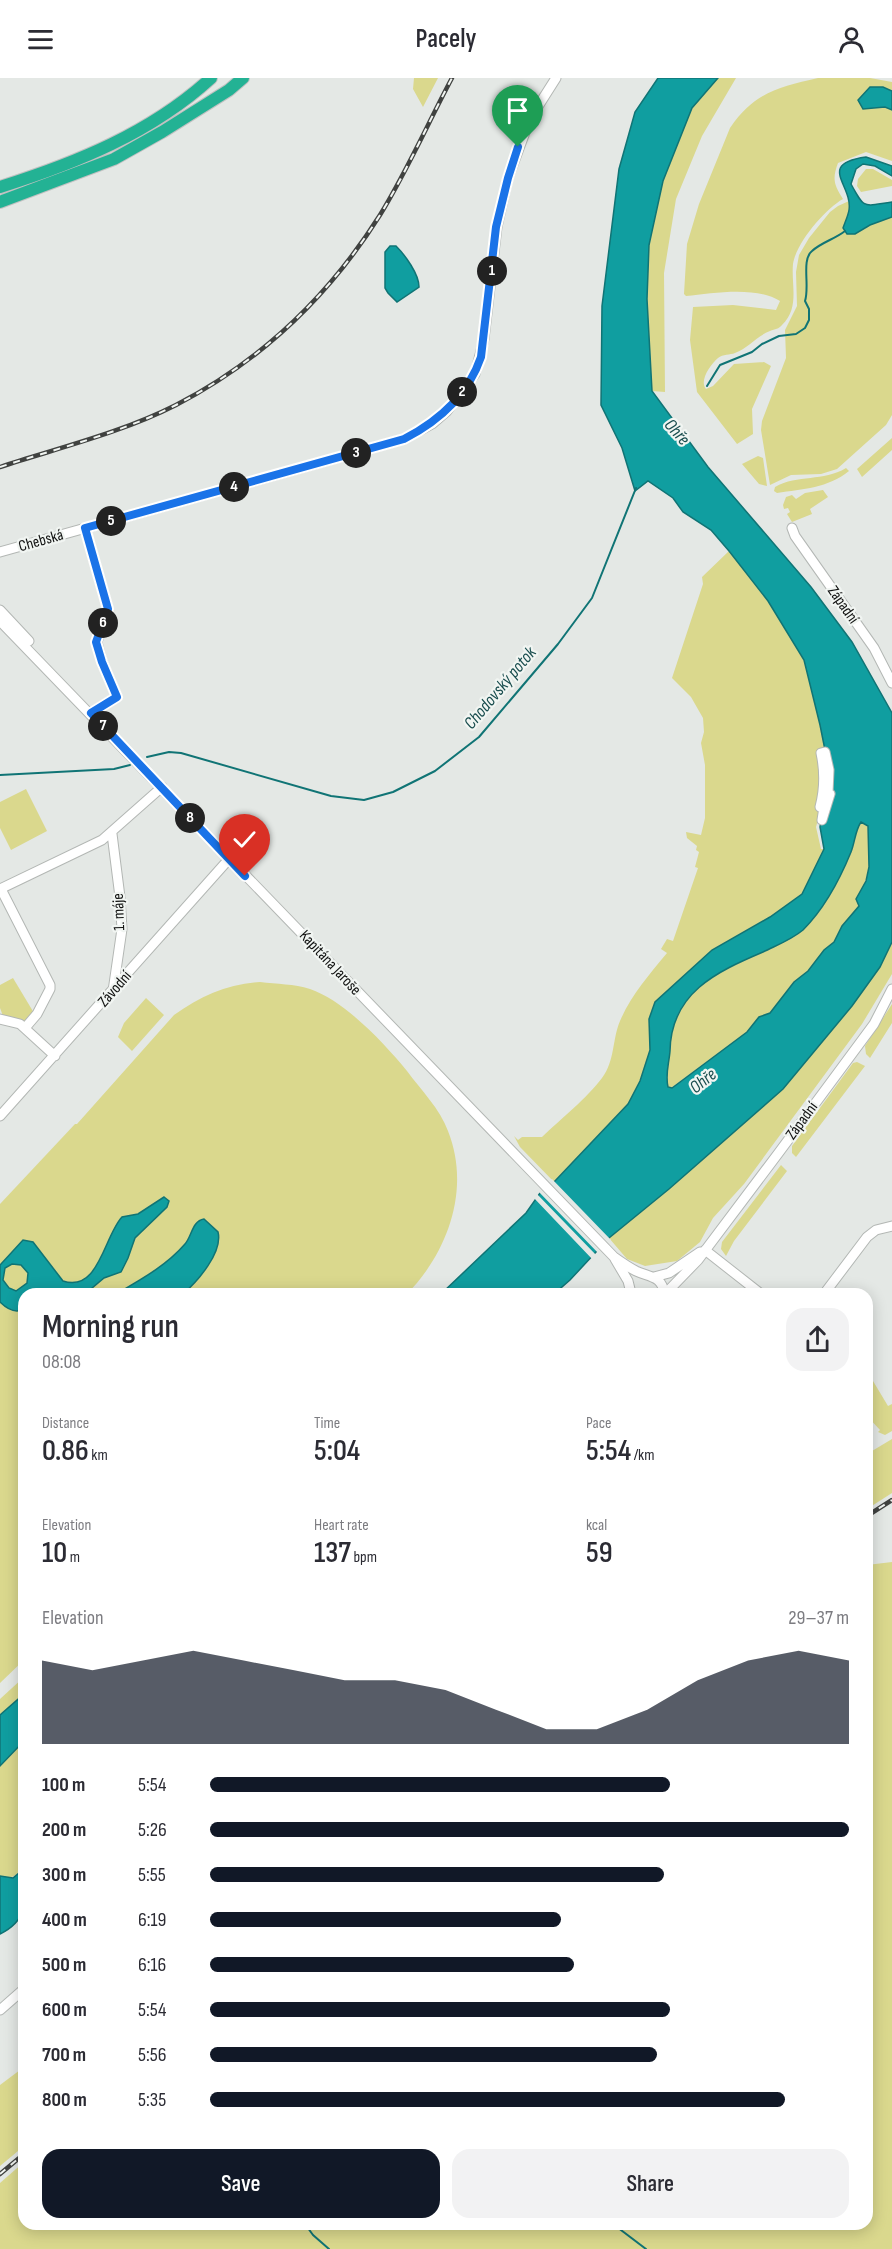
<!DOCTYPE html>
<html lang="en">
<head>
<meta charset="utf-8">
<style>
	body { margin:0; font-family:"Sofia Sans Condensed",sans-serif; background:#f2f2f3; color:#2b2b33; height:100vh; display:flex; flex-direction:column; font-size:22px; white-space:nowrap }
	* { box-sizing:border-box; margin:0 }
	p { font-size:20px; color:#7c7c81 }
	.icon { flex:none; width:33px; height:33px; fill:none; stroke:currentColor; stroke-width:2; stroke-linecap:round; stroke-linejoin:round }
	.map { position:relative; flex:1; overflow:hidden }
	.drawer { position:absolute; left:18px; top:1210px; width:855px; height:942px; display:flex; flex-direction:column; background:#fff; border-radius:18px; box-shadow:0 3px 15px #0003 }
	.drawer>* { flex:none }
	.pin { position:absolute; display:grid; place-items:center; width:51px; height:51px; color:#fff; margin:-62px -26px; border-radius:50% 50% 50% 0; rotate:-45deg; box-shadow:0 0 6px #0007 }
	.pin .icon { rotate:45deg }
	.km { position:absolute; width:30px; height:30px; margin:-15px; border-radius:50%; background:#222; color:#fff; font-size:16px; line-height:30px; text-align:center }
	.round { display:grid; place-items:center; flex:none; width:63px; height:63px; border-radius:18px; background:#f2f2f3 }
	.summary { display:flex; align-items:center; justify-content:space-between; height:102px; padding:0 24px }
	h1 { font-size:33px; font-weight:600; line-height:45px }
	.figures { display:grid; grid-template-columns:repeat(3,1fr); gap:9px; height:102px; padding:6px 24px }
	.figures div { display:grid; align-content:center }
	.figures b { font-size:30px; font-weight:600 }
	.figures small { font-size:16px; font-weight:400 }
	.figures p { font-size:16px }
	.chart { height:168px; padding:12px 24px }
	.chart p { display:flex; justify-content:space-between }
	.chart svg { width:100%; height:108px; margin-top:6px; fill:#111827; opacity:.7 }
	.cta { display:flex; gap:12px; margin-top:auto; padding:12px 24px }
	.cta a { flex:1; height:69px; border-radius:18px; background:#111827; color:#fff; font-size:24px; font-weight:600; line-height:69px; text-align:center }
	.cta a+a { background:#f2f2f3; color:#2b2b33 }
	ul { padding:0 24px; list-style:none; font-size:20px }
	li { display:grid; grid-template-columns:96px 72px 1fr; align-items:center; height:45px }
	li i { height:15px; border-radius:8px; background:#111827 }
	header { display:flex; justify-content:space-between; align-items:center; height:78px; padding:0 24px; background:#fff; font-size:27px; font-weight:600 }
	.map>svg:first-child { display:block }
</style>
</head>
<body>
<header><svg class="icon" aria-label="menu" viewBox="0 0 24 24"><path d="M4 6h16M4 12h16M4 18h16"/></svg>Pacely<svg class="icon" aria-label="person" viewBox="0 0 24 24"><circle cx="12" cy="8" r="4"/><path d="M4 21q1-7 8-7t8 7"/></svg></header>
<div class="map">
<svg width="892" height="2171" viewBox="0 0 892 2171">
	<rect width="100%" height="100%" fill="#e4e8e5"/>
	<path fill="#dad88d" d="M414,0H438L423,29L413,11Z
		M718,0H736L702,58L676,121L664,195L665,314L652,313L647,221L649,167L663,103L692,30Z
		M818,0H870L892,4V83L866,74L838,85C832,101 834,107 843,121C825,131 796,165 793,186C791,207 800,230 782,247C779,251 775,251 770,253C757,258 748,270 735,275C730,277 723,276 718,280C710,287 699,303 706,311L713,308L734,286L764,284L771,288L752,331L753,356L737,366L697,314L690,262L693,229L733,227L776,232L780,223C756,208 714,215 686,218L684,216L687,166L699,126L730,50C754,15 778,9 818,0Z
		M866,91H873L892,102V108L861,114L857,108L858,101Z
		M849,123L850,131L843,150L855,156L870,147L892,139V337L886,347L837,391L821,396L791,397L770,407L761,352L762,343L786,280L785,252L797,228L796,194L799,177L809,160L830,134L838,128Z
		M892,360V372L862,399L857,391Z
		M758,378L763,380L767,408L759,406L742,386Z
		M846,390L849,393C828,410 803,411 777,415L774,413L775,409C798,396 823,404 846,390Z
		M823,412L828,419L810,431L812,436L792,444L787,436L790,434L788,430L784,431L783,427L786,419L792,417L796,421L805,415Z
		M729,473L768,523L804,582L820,647L829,692L822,742H818L816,749L821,771H824L802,816L770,839L712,872L655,924L649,941L650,972L640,1003L628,1026L554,1104L520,1069L514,1058L518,1062L522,1059H542C560,1042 588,1019 602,1000C615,983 612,962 620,943C631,917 649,897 667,875L661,871L667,861L673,863L698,790L695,789L699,774L696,772L697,768L687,760L686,754L701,757L705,740V687L701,665L704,654L703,640L691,619L672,600L703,506L702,499Z
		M26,711L47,753L11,772L0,750V724Z
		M860,743L868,748L869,789L859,828L842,848L834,864L808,893L794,904L770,935L759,939L747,954L671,1010H668C665,997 669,986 670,973C671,915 715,895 763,874C777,867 791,862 803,852C824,831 840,802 851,774C855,764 855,753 860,743Z
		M892,864V896L862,946L744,1106L713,1140L700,1164L677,1183L645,1188L627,1181L609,1160L669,1111L783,1011L852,928L880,889Z
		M13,900L34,935L25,943L3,938L0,930V907Z
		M260,904C277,906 294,906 310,911C345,923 384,965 407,993C421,1012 440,1031 448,1053C471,1111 448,1174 407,1216H24V1582L0,1605V1126L75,1046H77L174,937C201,918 227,906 260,904Z
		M146,920L164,937L132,973L118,959L124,945Z
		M892,926V945L870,980L866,976L865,968Z
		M857,984L865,988L796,1079L792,1075V1068L853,985Z
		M781,1087L787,1093L734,1163L726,1178L721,1171L722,1164Z
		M867,1293L888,1328L892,1326V1353L885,1357L878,1354L880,1352L867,1338Z
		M892,1361V1415L867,1431V1376Z
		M892,1484V2171H0V2105L24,2084V2146H867V1487Z
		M24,1599V1616L0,1637V1621Z
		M24,1663V1785C19,1796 13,1803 0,1798V1688Z
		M24,1989V2068L0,2088V2007Z"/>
	<path fill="#109ea0" stroke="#107475" stroke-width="1.5" fill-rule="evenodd" d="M658,0H718L692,30L663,103L649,167L647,221L652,313L708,389L811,509L852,564L892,635V864L880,889L852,928L783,1011L669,1111L609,1160L570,1202L554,1216H441L526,1135L540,1115L554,1104L628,1026L640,1003L650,972L649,941L655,924L712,872L770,839L802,816L824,771L820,749L829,692L820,647L804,582L768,523L729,473L711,452L683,434L673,420L648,403L635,413L622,370L601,327L602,228L619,91L635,34ZM861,744L868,748L869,789L866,803L856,821L859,828L842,848L834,864L824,872L808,893L794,904L770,935L759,939L747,954L672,1010L668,1009C665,996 669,986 670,973C671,915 716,894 763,874C777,867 791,862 803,852C824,831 840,801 851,774C855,764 855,753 861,744Z
		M870,9H883L892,13V32L885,29L863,31L858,22Z
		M866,79L892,88V98L875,88L863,86L856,91L851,106C865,132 863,128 892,124V139L870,147L855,156H847L843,150C845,144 848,138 849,132C853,107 816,86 866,79Z
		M390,168H396C405,177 419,196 419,209L397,224L388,215L385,210V174Z
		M164,1119L169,1123L167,1129L135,1160L128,1180L121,1194L104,1200L85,1216H24V1231C15,1236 6,1230 0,1224V1187L23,1162L33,1164L63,1203C99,1215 104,1158 122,1139L138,1136ZM12,1186L21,1187L28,1195L27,1205L16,1213L9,1210L3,1202L5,1190Z
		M204,1141L218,1154C223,1174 198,1203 183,1216H116C140,1202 166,1188 185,1166C192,1158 192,1143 204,1141Z
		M24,1616V1663L0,1688V1637Z
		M24,1785C24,1816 33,1840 0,1856V1798L13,1800L20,1794Z"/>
	<path fill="#e4e8e5" d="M552,1101L611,1162L599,1176L538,1113Z
		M536,1115L597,1178L593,1182L533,1119Z"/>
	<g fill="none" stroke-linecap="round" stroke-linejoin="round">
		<path stroke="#107475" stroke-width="2" d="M707,308L720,287L752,274L762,266L779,258L796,256L805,250L809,242V231L805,223C810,208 801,182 812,173C822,164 835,161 845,153
			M147,679L169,674L181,675L331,718L364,722L393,714L435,693L479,659L558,566L592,520L636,410
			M0,697L114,691L130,687
			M305,2146L313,2157L329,2171
			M613,2146L646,2171"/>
		<g stroke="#b3b7b4" stroke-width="11">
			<path id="minor" d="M85,450L108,531L97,564L102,584L117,619L91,635
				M792,450L795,458L874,570L892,605
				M0,474L404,361L432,346L447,333L475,296L484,261L497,149L508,100L530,41L556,0
				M0,532L29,563
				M0,543L614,1179C621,1184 628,1189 636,1193C649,1199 663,1198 664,1216
				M825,674L829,692L828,715L830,716L822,742L824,729H820C825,710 825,694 821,675Z
				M112,756L120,819L122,851L113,913
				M0,811L102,762L162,709
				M1,811L50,907V911L37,936L25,950
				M0,941L20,946L55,978
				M0,1038L229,781
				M705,1172L761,1216
				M615,1181L628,1203L630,1211
				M654,1199L669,1195L700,1174
				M665,1216L698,1182L780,1073L874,946L892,911
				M824,1216L867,1159L876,1152L892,1148
				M0,1932L24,1911"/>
		</g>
		<g stroke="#c1c1c1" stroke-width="14">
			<path id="highway" d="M0,109C76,85 151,55 211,0
				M0,124L114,81L162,54L229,12L243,0"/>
		</g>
		<use href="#minor" stroke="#fff" stroke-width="9"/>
		<use href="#highway" stroke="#23b294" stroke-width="12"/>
		<g stroke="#404240" stroke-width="4.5">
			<path id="rail" d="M0,389C58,370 121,355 176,327C261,283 329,218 380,137C407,93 428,45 452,0
				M867,1438L892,1422
				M0,2096L24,2076"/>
		</g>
		<use href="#rail" stroke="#f1f5f2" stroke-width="2" stroke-dasharray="7" stroke-linecap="butt"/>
	</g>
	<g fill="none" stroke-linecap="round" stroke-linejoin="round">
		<g stroke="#fff" stroke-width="12">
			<path id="route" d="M245,798L91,635L117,619L102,584L96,564L108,531L85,450L404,361C439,343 468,317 481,279L496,149L508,100L518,69"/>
		</g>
		<use href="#route" stroke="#1a73e8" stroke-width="8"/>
	</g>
	<g text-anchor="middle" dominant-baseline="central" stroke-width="4.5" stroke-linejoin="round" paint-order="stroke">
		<g font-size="16" fill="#101110" stroke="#f1f5f2">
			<text transform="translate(41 463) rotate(-16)">Chebská</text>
			<text transform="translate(843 527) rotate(55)">Západní</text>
			<text transform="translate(119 834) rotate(-92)">1. máje</text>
			<text transform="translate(330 885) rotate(47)">Kapitána Jaroše</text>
			<text transform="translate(115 911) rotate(-49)">Závodní</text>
			<text transform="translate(802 1043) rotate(-54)">Západní</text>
		</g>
		<g font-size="18" font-style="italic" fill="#194d4e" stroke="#f1f5f2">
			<text transform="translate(677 354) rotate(48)">Ohře</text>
			<text transform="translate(500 610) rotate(-50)">Chodovský potok</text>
			<text transform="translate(703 1003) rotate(-39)">Ohře</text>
		</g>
	</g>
</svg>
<div class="pin" style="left:518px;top:69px;background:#1e9e55"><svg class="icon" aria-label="arrive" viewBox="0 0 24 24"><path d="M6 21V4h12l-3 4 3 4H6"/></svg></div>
<div class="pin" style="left:245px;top:798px;background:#d93025"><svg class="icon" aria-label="check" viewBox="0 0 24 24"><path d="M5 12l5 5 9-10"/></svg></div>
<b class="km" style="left:492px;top:193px">1</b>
<b class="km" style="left:462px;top:314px">2</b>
<b class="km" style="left:356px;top:375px">3</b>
<b class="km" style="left:234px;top:409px">4</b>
<b class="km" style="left:111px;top:443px">5</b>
<b class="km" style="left:103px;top:545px">6</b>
<b class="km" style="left:103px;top:648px">7</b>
<b class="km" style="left:190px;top:740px">8</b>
<section class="drawer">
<div class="summary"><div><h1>Morning run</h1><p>08:08</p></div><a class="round"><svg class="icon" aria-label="share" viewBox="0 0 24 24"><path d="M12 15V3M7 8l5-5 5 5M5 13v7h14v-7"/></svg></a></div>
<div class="figures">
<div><p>Distance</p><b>0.86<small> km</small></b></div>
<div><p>Time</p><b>5:04</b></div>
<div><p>Pace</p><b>5:54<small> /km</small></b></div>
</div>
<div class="figures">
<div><p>Elevation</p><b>10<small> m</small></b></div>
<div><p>Heart rate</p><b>137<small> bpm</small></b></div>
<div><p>kcal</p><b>59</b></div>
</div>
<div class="chart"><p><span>Elevation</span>29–37 m</p>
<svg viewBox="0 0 160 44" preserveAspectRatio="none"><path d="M0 44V10L10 14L20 10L30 6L40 10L50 14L60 18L70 18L80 22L90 30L100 38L110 38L120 30L130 18L140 10L150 6L160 10V44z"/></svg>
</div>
<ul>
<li><b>100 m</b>5:54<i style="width:72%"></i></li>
<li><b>200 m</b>5:26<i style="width:100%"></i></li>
<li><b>300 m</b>5:55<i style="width:71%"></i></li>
<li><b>400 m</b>6:19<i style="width:55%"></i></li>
<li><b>500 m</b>6:16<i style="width:57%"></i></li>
<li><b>600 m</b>5:54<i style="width:72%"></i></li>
<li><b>700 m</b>5:56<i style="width:70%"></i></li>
<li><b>800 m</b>5:35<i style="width:90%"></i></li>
</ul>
<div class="cta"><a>Save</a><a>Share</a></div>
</section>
</div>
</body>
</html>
